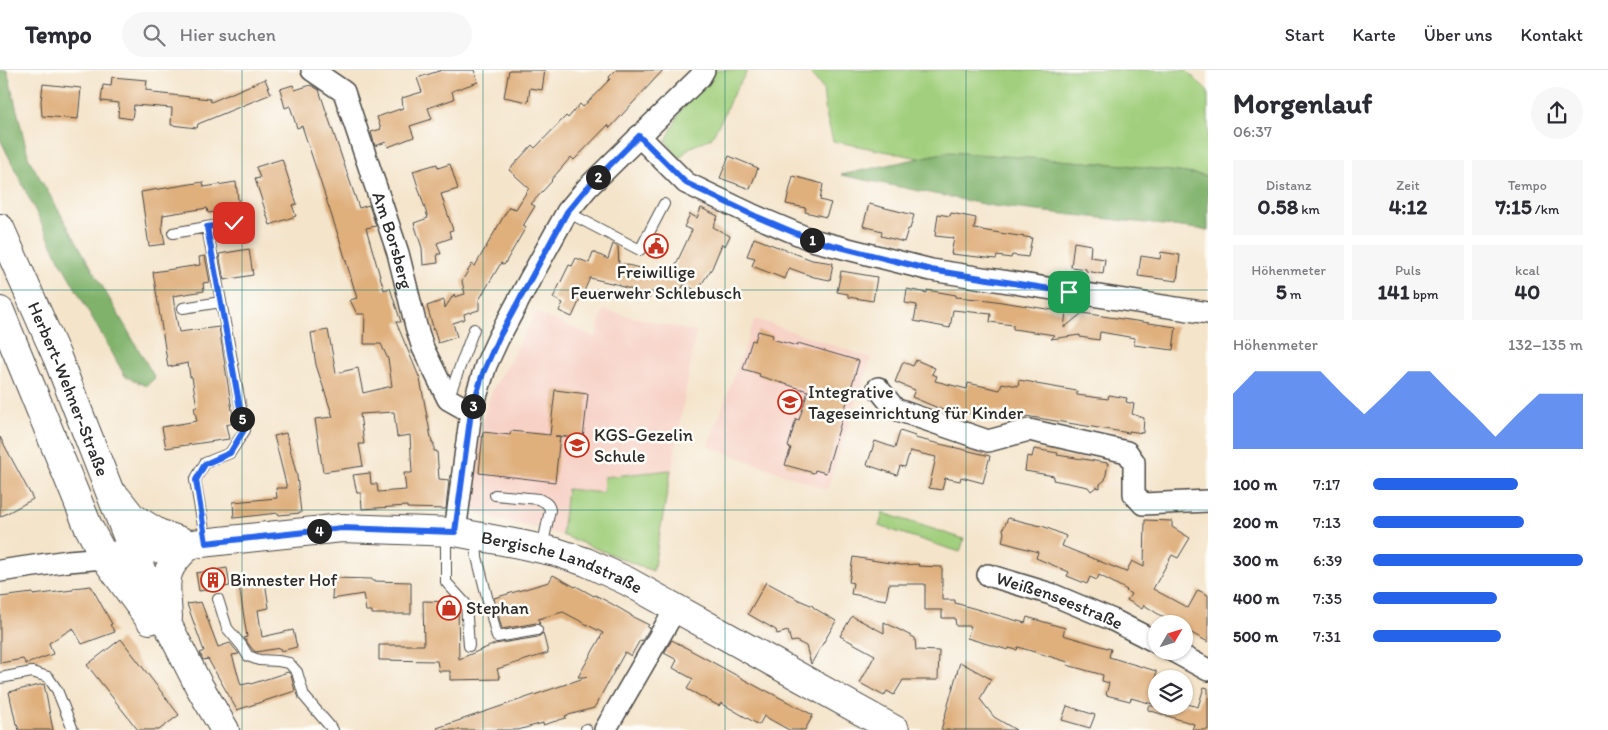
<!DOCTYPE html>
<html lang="de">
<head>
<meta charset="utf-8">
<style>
	body { margin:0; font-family:Itim,sans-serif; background:#f7f7f7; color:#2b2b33; height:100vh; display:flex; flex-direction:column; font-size:19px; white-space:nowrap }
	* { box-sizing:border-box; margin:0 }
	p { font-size:16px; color:#7c7c81 }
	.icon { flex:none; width:28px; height:28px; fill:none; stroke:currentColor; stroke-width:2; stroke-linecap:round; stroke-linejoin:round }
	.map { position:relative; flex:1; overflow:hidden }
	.panel { display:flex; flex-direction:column; background:#fff; width:400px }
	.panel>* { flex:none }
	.needle { width:32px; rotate:51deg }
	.tools { position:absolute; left:1148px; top:545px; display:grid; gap:10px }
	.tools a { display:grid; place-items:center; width:45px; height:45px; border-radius:50%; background:#fff; box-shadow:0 1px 4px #0004; font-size:25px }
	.pin { position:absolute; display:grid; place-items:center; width:42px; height:42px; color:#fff; margin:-21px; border-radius:10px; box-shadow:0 2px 8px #0006 }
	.km { position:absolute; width:25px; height:25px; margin:-12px; border-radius:50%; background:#222; color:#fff; font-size:14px; line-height:25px; text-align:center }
	.round { display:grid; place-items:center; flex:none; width:52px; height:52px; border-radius:26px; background:#f7f7f7 }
	.overview { display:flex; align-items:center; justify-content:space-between; height:85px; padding:0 25px }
	h1 { font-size:28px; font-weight:800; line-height:38px }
	.figures { display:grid; grid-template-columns:repeat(3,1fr); gap:8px; height:85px; padding:5px 25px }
	.figures div { display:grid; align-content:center; border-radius:0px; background:#f7f7f7; text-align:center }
	.figures b { font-size:21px; font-weight:800 }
	.figures small { font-size:14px; font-weight:400 }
	.figures p { font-size:14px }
	.chart { height:140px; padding:10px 25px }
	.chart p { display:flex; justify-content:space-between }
	.chart svg { width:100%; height:90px; margin-top:5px; fill:#2563eb; opacity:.7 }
	ul { padding:0 25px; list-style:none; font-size:16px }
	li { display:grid; grid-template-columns:80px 60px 1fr; align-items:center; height:38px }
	li i { height:12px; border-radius:6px; background:#2563eb }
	header { display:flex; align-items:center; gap:30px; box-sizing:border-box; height:70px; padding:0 25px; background:#fff; border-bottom:1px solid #e1e1e2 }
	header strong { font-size:24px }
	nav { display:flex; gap:28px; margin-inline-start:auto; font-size:18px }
	.search { width:350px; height:45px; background:#f7f7f7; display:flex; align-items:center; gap:12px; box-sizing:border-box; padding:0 18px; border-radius:28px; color:#7c7c81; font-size:19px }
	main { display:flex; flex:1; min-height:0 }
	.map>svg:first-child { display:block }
</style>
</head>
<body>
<header>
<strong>Tempo</strong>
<div class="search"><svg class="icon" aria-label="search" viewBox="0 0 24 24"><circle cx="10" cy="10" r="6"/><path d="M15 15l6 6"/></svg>Hier suchen</div>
<nav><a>Start</a><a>Karte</a><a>Über uns</a><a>Kontakt</a></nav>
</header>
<main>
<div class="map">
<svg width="1208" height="660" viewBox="0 0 1208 660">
	<rect width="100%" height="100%" fill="#fdfcf7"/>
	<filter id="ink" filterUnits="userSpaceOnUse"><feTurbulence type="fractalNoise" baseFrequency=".02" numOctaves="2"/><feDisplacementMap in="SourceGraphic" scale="10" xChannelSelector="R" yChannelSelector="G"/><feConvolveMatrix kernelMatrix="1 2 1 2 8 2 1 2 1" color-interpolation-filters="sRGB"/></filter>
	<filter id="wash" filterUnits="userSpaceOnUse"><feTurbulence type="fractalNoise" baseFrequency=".0096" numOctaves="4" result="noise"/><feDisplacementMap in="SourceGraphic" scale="20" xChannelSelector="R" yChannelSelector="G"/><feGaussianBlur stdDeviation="1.12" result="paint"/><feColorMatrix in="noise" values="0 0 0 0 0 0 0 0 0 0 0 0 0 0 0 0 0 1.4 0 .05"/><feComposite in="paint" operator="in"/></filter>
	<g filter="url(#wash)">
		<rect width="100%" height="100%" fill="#f4e4ca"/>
		<path fill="#f7d1c6" d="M603,240L696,262L654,503L558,464L479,444L472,438L473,405L484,345L492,320L505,300L536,243L596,267Z
			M755,249L871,288L827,420L708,376Z"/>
		<path fill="#a1cf7d" stroke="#667d54" d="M716,0H748L731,28L723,47L711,68L689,78L679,89L666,71L683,36Z
			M808,0H1186L1208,22V106L1125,95L948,82L919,88L833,71L826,44L823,19Z
			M671,400L653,501L562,465L567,419L603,423L604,407Z
			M883,443L964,469L960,482L879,456Z"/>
		<path fill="#80b26c" stroke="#566e4c" d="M0,0H7L29,89L155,308L146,316L125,306L59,189L3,75L0,69Z
			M948,82L1125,95L1208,106V160L993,136L841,105Z"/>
		<g id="blocks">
			<path fill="#dfaf7c" d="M442,0H474L478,12L452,21L454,29L428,38L432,49L410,56L414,67L388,77L386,72L375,76L371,62L381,59L377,47L403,38L402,28L422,22L417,8Z
				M509,0H545L542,20L530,18L528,32L504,27Z
				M616,0H663L610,58L608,55L574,90L571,87L551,110L552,111L531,134L535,136L523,156L526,157L504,195L501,193L479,230V240L472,242L471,244L470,242L464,244L465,249L453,253L457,267L438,273L434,259L432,260L433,257L427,236L444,230L445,238L454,224L455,227L465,224L462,211L472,194L475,196L509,137L516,139L529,118L509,100L532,75L535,78L566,46L568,48L580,34L583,37L610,9L609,7Z
				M112,7L147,10L146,20L153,21V23L210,29L211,32L265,9L271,24L198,54L197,58L171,55L172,38L134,35L132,49L118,47L119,33L101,31L103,15L111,16Z
				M43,14L81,18L78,49L42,46L41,31Z
				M293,15L295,20L311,15L319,20L359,138L369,135L376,156L366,158L384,220L390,218L401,252H396L420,309L432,373H434V381H437L439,409L449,410L446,439L407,438V436L362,439L361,423H357L353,405L370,403L371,414H377L378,422L406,420L404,403H412L410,365L397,367L394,342L360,344L364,374H359L363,396L323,402L315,349L333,347L316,295L311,263L328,260L336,303L358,298L363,323L392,316L388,289L381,274H364L365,244H357L350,230L357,228L340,171L302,56L297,58L290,36L285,38L280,19Z
				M729,86L758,98L750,119L720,108Z
				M282,89L297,134L292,135L296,146L270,155L255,109L260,108L256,97Z
				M437,94L438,98L450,94L458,119L441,124L453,160L449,161L451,168L437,173L441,184H437L438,193L423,195L422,178L414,153L428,148L413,101Z
				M793,106L823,114L820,130L831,133L826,147L805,142L806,138L786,134Z
				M203,112L204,117L236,112L239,138L208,143L207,138L163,145L162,157L165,174L149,176L141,122Z
				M869,134L914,145L910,159H908L904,172L881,166L882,161L863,156Z
				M701,138L718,146L713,157L730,166L725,176L722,174L712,198L697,221L684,214L676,231L650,222V228L630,219L620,216V215L590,208L572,247L559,241L563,233L553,228L569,195L572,196L576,188L589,193L593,182L608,189L613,174L618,177L619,195L624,194L647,200L649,202L655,204L670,207L692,160L684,157L690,144L697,148Z
				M951,143L976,148L974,159L1032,168L1028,187L1012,185L1011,188L997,186L996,189L951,184L954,168L935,166L938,144L950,146Z
				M754,168L812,190L833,193L830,210L814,207L789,198L785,209L752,196L755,188L747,186Z
				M1074,172L1091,175L1090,187L1105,189L1103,204L1086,201V199L1071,197Z
				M249,179L253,205L224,210L219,184Z
				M1161,182L1180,185L1177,211L1138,206L1141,186L1160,189Z
				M205,186L210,212L203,213L204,221L173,226L175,241L179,262L219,257L234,353L226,355L229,369L166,378L162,357L197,351L194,337H197L192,307H190L188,293L168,297L153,202L200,195L199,187Z
				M841,201L877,207L873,231L848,227V224L837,222Z
				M907,219L927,223V220L956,225V227L989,230L1066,242L1064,258L1082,243L1176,257L1173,280L1134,275L1135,268L1100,262L1099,270L1080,267V265L1051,269L1055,265L1013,259V255L990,252L991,244L953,240L950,258L914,251L917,235L905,233Z
				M758,261L773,265L772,269L797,276L798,273L859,291L826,403L815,400L814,403L785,395L791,378L788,377L796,349L799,350L808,321L759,306L760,304L743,299L752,270L755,271Z
				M916,290L935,298L932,304L937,306L935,311L967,319L968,313L1000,320L1002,313L1018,316L1019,310L1036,313V314L1077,321V325L1108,329L1109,325L1127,328L1126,332L1134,334L1132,344L1144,348L1143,363L1129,361V363L989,340L987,347L962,342L961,347L951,345L944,343L945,341L912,327L915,320L895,312L903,292L913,296Z
				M555,320L588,324L583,368L555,366H560L555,412L479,403L483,362L510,365L511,361L550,365Z
				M900,361L915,366V368L990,386L983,413L961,407L960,411L945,408L942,420L929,418L936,387L910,381L905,397L900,396L897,405L867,395L875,371L895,378Z
				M286,363L297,406L301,443L279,445L278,443L234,448L233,432L277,428L276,418H287L274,366Z
				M0,367L33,429L0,447Z
				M1034,379L1058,383L1057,385L1108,393L1105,410L1100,414V418L1096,417L1091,421L1088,417L1053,410L1054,406L1025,401L1027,386L1032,387Z
				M1008,448L1045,457L1066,466L1062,476L1126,502L1132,491L1144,497L1145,450L1172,451V457L1190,468L1178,488L1172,485L1153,519L1188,538L1198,520L1208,525V572L1184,559V554H1174L1144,535L1142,539L1127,530L1131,524L1126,521L1127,520L1099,505L1097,510L1090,507L1087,514L1067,506L1069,502L1036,488L1038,482L1002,472L1004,463L1003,459Z
				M853,487L902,495L919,494L918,496L942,497V530H955V533L1025,553L1027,547L1065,558L1063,565L1111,579L1109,587L1156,601V635L1131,628L1130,631L1106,625L1109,613L1102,611L1103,605L1067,595L1068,592L1018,577L1017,580L1009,578L1008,580L967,568L971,556H956L955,548H942V540H925V514H889L886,530L851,524L853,513L849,512Z
				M227,498L230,516L199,521L196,503Z
				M553,505L575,517L576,516L594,526L595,525L612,534L631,545V546L649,555L647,557L650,558L642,571L640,570L631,586L625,582L594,638L565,646L566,648L543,655V653L518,660H438L437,658L587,607H578L603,563L563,542L538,549L540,554L536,553L502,559L494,528L549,512Z
				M333,508L372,509V511L411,512V544H372V541H366L363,524L332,529Z
				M265,511L269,538L258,540L262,567L293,560L297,577L281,581L280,578L256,582L253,580L244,568L247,567L239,515Z
				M766,512L799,530L813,536L814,538L836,551L811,594L806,576L796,571L791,572L788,561L777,564L776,560L748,544Z
				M91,516L112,554L110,555L115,562L82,574L73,558L49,573L53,584L26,594L23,589L0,593V527L33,523V525L73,520V518Z
				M423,531L455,532L458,535L459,589L495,574L538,567L543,563L548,583L497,599L500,609L450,610V601H439L437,591L379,590V575H424Z
				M201,532L218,577L230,573L239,584L232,585L241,615L250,613L251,614L288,602L291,605L295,621L237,640L208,589L203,590L200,583L204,581L187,534Z
				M852,546L884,563V552L915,568L916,580L939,581L938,610H903L894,625L887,621L884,626L860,613L875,585L840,566Z
				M121,569L179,645L159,660H138L87,595Z
				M672,570L765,621V620L813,645L805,660H789L764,646L759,655L721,633L719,636L687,619L693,609L673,598L677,590L664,583Z
				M960,592L991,609L980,629L994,647L1016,660H941Z
				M44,614L53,660H19L17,654H16L9,622Z
				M1204,617L1208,618V660H1192L1194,654L1148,640V636H1184V633L1198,637Z
				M1067,636L1095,645L1090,658L1062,650Z"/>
		</g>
	</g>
	<g filter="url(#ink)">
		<use href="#blocks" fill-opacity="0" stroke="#494743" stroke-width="1"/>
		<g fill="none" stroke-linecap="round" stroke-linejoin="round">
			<g stroke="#494743" stroke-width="12">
				<path id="lane" d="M567,142L640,180L664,134
					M207,157L234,153
					M173,163L207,157L245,360L230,383L205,393L195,410L206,472
					M183,238L221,232
					M449,326L474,259
					M495,425L539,429C545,432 549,434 550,440L542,478
					M446,463V512L466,534L469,576
					M476,467L477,487L497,567L537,560
					M218,529L227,558L242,576L248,586L259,590L278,591L289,593L297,602L304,626L333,660
					M0,608L32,602L48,607L57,620L73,660
					M586,659V660"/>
			</g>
			<g stroke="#494743" stroke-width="24">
				<g id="street">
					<path id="s1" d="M312,0L344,22L398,183L416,256L423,278L448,329L471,342"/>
					<path d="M639,66L686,113L755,146L812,170L931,200L1208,243"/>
					<path d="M878,318L895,339L988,371L1029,360L1127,382L1134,392V424L1143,434L1208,431"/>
					<path d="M455,462L471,342L486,295L498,269L530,209L567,142L587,118L700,7L704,0"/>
					<path d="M0,501L68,491L105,488"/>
					<path id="s2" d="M988,505L1051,524L1113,550L1156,572"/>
					<path d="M1173,581L1208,600"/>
					<path d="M605,660L676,538"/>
				</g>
			</g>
			<g stroke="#494743" stroke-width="30">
				<path id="secondary" d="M133,481L147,514L199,616L225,660
					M105,488L150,550
					M168,547C166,511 160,501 190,475"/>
			</g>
			<g stroke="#494743" stroke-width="30">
				<g id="primary">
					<path id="s3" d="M0,158L57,287L133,481"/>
					<path id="s4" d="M0,241L88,456L105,488L133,481L164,477L342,458L455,462L519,474L556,482L586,492L627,511L895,660"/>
					<path d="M117,428L132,447L158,463L186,473"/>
				</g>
			</g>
			<use href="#lane" stroke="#fff" stroke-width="10"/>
			<use href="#street" stroke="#fff" stroke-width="21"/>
			<use href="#secondary" stroke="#fff" stroke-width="28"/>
			<use href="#primary" stroke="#fff" stroke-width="28"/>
		</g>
	</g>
	<g fill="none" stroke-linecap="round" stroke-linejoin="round" filter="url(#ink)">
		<g stroke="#fff" stroke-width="10">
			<path id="route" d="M234,153L207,157L244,360L230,383L205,394L196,410L206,473L342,458L455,462L471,342L483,303L498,269L567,142L587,118L639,66L686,113L755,146L812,170L931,200L1069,222"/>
		</g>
		<use href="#route" stroke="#2563eb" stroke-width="6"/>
	</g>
	<path fill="none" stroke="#0f766e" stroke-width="1" stroke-opacity="0.55" d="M242,0V660M483,0V660M725,0V660M966,0V660M0,220H1208M0,440H1208"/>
	<defs>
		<g id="civic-ring" transform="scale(1.25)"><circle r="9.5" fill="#fdfcf7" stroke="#c8321e" stroke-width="1.5"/><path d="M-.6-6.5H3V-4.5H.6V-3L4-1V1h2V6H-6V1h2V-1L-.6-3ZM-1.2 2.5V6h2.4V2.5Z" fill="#c8321e"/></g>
		<g id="school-ring" transform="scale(1.25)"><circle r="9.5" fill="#fdfcf7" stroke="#c8321e" stroke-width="1.5"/><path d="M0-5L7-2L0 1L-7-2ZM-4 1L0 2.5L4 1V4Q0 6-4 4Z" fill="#c8321e"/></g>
		<g id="building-ring" transform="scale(1.25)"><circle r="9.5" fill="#fdfcf7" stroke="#c8321e" stroke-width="1.5"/><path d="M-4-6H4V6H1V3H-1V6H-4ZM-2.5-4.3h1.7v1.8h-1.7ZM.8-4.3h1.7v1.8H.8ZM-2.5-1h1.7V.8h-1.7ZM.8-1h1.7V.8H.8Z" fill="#c8321e"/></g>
		<g id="shop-ring" transform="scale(1.25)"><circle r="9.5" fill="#fdfcf7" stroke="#c8321e" stroke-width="1.5"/><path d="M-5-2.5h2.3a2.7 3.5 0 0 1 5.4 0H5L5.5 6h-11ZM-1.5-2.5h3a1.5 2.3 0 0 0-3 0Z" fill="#c8321e"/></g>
	</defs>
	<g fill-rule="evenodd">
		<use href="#civic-ring" x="656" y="176"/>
		<use href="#school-ring" x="790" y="332"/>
		<use href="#school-ring" x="577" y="375"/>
		<use href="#building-ring" x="213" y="510"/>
		<use href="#shop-ring" x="449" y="538"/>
	</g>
	<g text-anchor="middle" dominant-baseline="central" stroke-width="5" stroke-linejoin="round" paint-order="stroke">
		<g font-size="18" fill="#2b2b2b" stroke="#fdfcf7">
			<text stroke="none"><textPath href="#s1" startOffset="195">Am Borsberg</textPath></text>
			<text stroke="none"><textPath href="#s3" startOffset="175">Herbert-Wehner-Straße</textPath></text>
			<text stroke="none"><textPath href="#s4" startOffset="732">Bergische Landstraße</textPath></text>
			<text stroke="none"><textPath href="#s2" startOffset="76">Weißenseestraße</textPath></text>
		</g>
		<g font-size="18" fill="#2b2b2b" stroke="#fdfcf7" text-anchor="start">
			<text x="656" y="202" text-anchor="middle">Freiwillige<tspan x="656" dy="21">Feuerwehr Schlebusch</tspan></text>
			<text x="808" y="322">Integrative<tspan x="808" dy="21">Tageseinrichtung für Kinder</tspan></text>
			<text x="594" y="365">KGS-Gezelin<tspan x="594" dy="21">Schule</tspan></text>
			<text x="230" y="510">Binnester Hof</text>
			<text x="466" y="538">Stephan</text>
		</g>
	</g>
</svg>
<div class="tools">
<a><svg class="needle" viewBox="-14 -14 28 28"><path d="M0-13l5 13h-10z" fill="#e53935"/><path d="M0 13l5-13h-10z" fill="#7c7c81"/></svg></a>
<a><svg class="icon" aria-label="layers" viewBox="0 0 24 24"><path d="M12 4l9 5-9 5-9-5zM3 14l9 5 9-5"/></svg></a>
</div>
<div class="pin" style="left:1069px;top:222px;background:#1e9e55"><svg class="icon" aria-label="arrive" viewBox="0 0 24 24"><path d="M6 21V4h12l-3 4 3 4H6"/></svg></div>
<div class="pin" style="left:234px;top:153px;background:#d93025"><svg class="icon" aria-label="check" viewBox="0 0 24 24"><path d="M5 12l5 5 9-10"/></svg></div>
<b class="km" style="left:812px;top:170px">1</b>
<b class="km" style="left:598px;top:107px">2</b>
<b class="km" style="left:473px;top:336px">3</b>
<b class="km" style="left:319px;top:461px">4</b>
<b class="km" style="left:242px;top:349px">5</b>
</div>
<section class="panel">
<div class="overview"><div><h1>Morgenlauf</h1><p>06:37</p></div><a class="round"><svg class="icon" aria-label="share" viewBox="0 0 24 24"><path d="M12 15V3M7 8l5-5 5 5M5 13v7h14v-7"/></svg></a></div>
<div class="figures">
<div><p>Distanz</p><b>0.58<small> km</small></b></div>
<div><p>Zeit</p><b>4:12</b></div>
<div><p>Tempo</p><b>7:15<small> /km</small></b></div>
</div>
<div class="figures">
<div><p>Höhenmeter</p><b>5<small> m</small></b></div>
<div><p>Puls</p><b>141<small> bpm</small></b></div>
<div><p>kcal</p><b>40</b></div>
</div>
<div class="chart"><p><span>Höhenmeter</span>132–135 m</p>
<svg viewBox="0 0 160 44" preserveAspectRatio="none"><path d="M0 44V17L10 6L20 6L30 6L40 6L50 17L60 27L70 17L80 6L90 6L100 17L110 27L120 38L130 27L140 17L150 17L160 17V44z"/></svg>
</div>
<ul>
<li><b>100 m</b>7:17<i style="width:69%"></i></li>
<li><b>200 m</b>7:13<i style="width:72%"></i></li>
<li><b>300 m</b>6:39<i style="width:100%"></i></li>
<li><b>400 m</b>7:35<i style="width:59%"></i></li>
<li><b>500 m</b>7:31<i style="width:61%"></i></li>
</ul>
</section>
</main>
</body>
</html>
